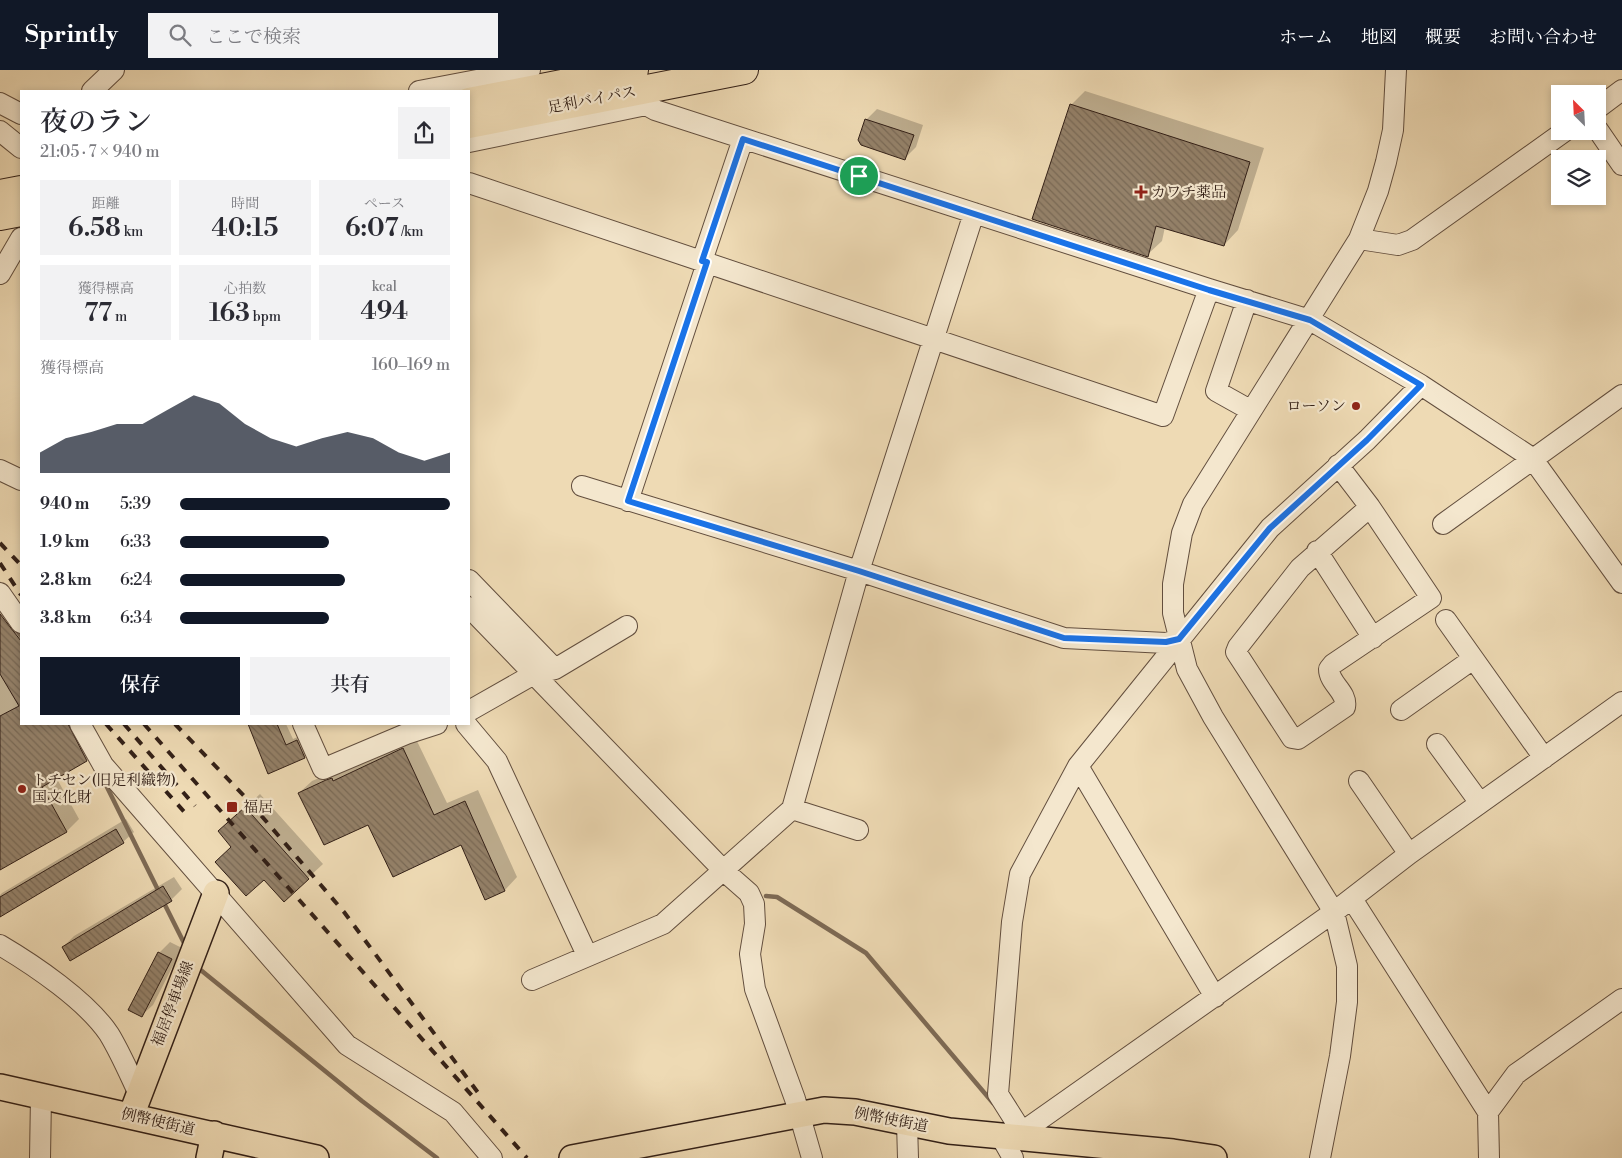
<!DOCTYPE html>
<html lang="ja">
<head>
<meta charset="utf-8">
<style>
	body { margin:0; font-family:"Libre Bodoni","Noto Serif JP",serif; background:#f2f2f3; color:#2b2b33; height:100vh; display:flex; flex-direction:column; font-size:19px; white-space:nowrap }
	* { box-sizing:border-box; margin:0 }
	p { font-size:16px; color:#7c7c81 }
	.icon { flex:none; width:28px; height:28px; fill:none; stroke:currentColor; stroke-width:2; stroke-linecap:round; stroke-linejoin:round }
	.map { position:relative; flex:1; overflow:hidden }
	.panel { position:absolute; left:20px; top:20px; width:450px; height:635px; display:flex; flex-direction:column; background:#fff; border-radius:0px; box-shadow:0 2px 8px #0003 }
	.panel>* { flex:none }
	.needle { width:32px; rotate:336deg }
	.fabs { position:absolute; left:1551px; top:15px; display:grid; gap:10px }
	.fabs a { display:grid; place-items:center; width:55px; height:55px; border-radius:0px; background:#fff; box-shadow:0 2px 8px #0003; font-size:25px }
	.pin { position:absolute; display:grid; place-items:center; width:42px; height:42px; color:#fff; margin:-21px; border:2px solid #fff; border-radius:50%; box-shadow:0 1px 5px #0007 }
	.round { display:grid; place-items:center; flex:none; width:52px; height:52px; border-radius:0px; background:#f2f2f3 }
	.overview { display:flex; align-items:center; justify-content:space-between; height:85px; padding:0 20px }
	h1 { font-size:28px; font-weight:600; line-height:38px }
	.stats { display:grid; grid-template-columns:repeat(3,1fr); gap:8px; height:85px; padding:5px 20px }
	.stats div { display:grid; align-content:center; border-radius:0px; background:#f2f2f3; text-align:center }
	.stats b { font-size:25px; font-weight:600 }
	.stats small { font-size:14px; font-weight:400 }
	.stats p { font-size:14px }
	.chart { height:140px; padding:10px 20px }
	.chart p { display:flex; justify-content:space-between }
	.chart svg { width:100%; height:90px; margin-top:5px; fill:#111827; opacity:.7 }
	.action { display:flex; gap:10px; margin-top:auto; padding:10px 20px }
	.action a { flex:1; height:58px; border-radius:0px; background:#111827; color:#fff; font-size:20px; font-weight:600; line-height:58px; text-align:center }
	.action a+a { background:#f2f2f3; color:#2b2b33 }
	ul { padding:0 20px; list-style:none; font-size:16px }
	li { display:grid; grid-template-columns:80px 60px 1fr; align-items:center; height:38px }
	li i { height:12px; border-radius:6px; background:#111827 }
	header { display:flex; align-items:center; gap:30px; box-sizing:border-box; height:70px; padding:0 25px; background:#111827; color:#fff }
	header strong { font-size:24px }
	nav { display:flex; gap:28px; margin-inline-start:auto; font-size:18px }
	.search { width:350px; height:45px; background:#f2f2f3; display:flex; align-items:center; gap:12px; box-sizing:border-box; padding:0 18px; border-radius:0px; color:#7c7c81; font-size:19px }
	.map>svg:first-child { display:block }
</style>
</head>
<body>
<header>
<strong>Sprintly</strong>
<div class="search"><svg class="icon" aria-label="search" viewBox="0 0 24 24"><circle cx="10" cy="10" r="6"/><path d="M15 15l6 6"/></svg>ここで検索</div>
<nav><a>ホーム</a><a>地図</a><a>概要</a><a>お問い合わせ</a></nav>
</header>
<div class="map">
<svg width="1622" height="1088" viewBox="0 0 1622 1088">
	<defs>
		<pattern id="building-back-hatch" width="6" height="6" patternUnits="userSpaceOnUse" patternTransform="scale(1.25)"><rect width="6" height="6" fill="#948169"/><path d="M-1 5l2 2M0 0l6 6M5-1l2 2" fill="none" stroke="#796955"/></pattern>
	</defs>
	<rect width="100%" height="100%" fill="#eedab4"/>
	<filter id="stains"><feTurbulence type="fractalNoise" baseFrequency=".004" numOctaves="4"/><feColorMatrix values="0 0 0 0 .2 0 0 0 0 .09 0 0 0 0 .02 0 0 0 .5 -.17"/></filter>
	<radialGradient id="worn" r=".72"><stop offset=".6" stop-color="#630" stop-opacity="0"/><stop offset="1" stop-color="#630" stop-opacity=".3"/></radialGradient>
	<path fill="#0003" d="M1085,21L1264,78L1238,160L1224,175L1165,157L1162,171L1147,185L1071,35Z
		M877,39L923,55L916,77L905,88L866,50Z
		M0,511L21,543V654H86L99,677L86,690L56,707L79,749L67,761L0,798Z
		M253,654H286L293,669L304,664L311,680L304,687L250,656Z
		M415,667L447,733L478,720L517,807L505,820L486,828L461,774L369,753L299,723L312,711Z
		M260,724L323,794L284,830L219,761Z
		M126,749L134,762L123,772L0,845V825L2,823Z
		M174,807L182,819L171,830L63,877L74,866Z
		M170,872L182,878L153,935L142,945L159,883Z"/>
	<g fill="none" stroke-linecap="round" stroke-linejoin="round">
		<path stroke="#7d6a55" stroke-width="4.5" d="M16,559L21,566
			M102,707L160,824
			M766,826L777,827L866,883L993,1033
			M163,831L186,877
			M197,897L362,1031L437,1088"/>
	</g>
	<path fill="url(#building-back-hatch)" stroke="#332017" d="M1070,34L1250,92L1224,176L1156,156L1148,187L1032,149Z
		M865,49L914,65L905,90L861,75L858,70Z
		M0,544L21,571V654H68L87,691L42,717L67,762L0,800V646L19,636L0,604Z
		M248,654H277L286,675L297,670L305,688L268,704Z
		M403,678L434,745L465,731L505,821L485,830L461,775L393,807L368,755L324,775L298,723L326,710L332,708L333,711Z
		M245,737L309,809L284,832L264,810L246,826L215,792L231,777L218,761Z
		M116,759L124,773L0,847V827Z
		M163,816L172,831L70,891L62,877Z
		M158,882L172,889L142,947L128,940Z"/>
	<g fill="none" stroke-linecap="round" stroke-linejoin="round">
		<g stroke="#624e3e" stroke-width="22">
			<path id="minor" d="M647,19L646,35L655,40L1209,219L1310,250L1421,315L1532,388L1622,513
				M92,21L114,0
				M419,21L530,0
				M0,33L21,44
				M1598,38L1622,20
				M1598,60L1622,95
				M0,61L21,78
				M469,72L646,35
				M469,113L1163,346L1209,219
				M1359,169L1398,175L1412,170L1565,61
				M702,191L743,69
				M0,204L21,168
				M1247,230L1216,321L1250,340
				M1338,395L1370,437L1431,528L1333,594L1329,599C1329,614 1348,622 1345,637L1298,669L1292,668L1236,582L1238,577L1300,498L1370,437
				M0,400L21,410
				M582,416L859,501L1064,568L1166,573L1179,569
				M628,431L707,193
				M1443,454L1622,325
				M1317,481L1373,568
				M469,510L555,599
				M0,523L21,553
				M469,537L724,801L749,823L754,834L755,854L750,884L755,919L795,1029L812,1088
				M1446,550L1544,688
				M1401,640L1473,589
				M469,641L534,604L555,599L627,556
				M80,654L103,695L347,975L453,1042L492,1088
				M303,654L323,699L406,664L437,654
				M466,654L497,691L587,885
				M1437,674L1480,733
				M1078,696L1215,927
				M1359,711L1409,784
				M792,739L858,760
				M1352,829L1488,1042
				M0,875C34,895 87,931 109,964C120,982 129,1003 138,1022
				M532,910L663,854L792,739L859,501L974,143
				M907,1053L908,1088
				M1022,1062L1334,842L1409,784L1622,632
				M1000,1065L1013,1088
				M1015,1066L1022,1062L998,1024L1012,852L1020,804L1078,696L1270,458L1367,370L1421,315
				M40,1088L41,1026
				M1320,1088L1340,986L1347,932V896L1334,842L1213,647L1187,599L1173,543V514L1182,463L1193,434L1359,169L1378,121L1386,92L1393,60L1396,0
				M1489,1088L1488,1042L1516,1004L1622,929"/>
		</g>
		<g stroke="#332017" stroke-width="28">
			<path id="major" d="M0,1017L316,1088
				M131,1046L216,823
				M209,1088L214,1064
				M572,1088L824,1040L855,1042L949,1061L1173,1082L1214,1088"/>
		</g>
		<g stroke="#332017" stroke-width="30">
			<path id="highway" d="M469,32L634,0
				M469,54L744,0
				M0,124L21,120
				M0,146L21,142"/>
		</g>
		<use href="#minor" stroke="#f4e7ce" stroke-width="20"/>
		<use href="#major" stroke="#eedab4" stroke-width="25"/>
		<use href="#highway" stroke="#eedab4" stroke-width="28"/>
		<path stroke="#332017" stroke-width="4" stroke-dasharray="9 9" stroke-linecap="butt" d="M0,473L21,495
			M0,493L21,525
			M106,654L187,745
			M124,654L195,736
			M144,654L527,1088
			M175,654L247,729L344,842L482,1028"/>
	</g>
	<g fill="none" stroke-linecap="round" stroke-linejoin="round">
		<g stroke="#fff" stroke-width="10">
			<path id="route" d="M743,69L1209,220L1310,250L1421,315L1367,370L1270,458L1179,569L1166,572L1064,568L859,501L628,431L707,192L702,191Z"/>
		</g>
		<use href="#route" stroke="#1a73e8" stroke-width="6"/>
	</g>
	<g fill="#8f2418" stroke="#f4e7ce" stroke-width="2">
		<path d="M1138.5 114.5h5v5h5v5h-5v5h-5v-5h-5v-5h5z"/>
		<circle cx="1356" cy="336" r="5"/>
		<circle cx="22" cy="719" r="5"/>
		<rect x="226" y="731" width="12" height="12" rx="2.5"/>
	</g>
	<g text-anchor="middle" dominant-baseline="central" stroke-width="4.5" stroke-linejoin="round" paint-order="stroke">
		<g font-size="15" fill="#332017" stroke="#f4e7ce">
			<text transform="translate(592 30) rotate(-11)">足利バイパス</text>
			<text transform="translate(173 934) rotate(-69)">福居停車場線</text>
			<text transform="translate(891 1050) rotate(11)">例幣使街道</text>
			<text transform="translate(158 1052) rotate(13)">例幣使街道</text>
		</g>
		<g font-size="15" fill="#332017" stroke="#f4e7ce" text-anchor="start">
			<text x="1151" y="122">カワチ薬品</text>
			<text x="1346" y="336" text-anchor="end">ローソン</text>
			<text x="32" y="710">トチセン(旧足利織物)<tspan x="32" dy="17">国文化財</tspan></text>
			<text x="243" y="737">福居</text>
		</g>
	</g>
	<rect width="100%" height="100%" filter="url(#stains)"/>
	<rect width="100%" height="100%" fill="url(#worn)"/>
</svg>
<div class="fabs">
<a><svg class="needle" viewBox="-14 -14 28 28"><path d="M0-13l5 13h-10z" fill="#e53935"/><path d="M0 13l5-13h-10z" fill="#7c7c81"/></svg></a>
<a><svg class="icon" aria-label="layers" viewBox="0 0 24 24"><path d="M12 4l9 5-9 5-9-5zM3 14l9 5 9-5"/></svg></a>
</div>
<div class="pin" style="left:859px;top:106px;background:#1e9e55"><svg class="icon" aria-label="arrive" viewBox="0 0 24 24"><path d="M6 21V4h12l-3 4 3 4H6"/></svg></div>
<section class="panel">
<div class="overview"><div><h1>夜のラン</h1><p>21:05 · 7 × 940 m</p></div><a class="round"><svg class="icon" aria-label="share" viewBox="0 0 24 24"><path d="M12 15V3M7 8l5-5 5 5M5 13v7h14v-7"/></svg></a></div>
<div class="stats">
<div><p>距離</p><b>6.58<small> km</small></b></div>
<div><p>時間</p><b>40:15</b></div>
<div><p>ペース</p><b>6:07<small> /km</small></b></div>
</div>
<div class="stats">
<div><p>獲得標高</p><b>77<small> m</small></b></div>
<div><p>心拍数</p><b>163<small> bpm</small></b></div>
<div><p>kcal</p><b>494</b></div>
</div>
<div class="chart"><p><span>獲得標高</span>160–169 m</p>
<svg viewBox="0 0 160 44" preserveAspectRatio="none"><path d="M0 44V34L10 27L20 24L30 20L40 20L50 13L60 6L70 10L80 20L90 27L100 31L110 27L120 24L130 27L140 34L150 38L160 34V44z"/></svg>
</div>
<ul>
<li><b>940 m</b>5:39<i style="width:100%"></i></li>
<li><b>1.9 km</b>6:33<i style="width:55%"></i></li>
<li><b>2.8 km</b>6:24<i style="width:61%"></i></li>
<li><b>3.8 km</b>6:34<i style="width:55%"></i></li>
</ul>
<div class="action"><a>保存</a><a>共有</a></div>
</section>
</div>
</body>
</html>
